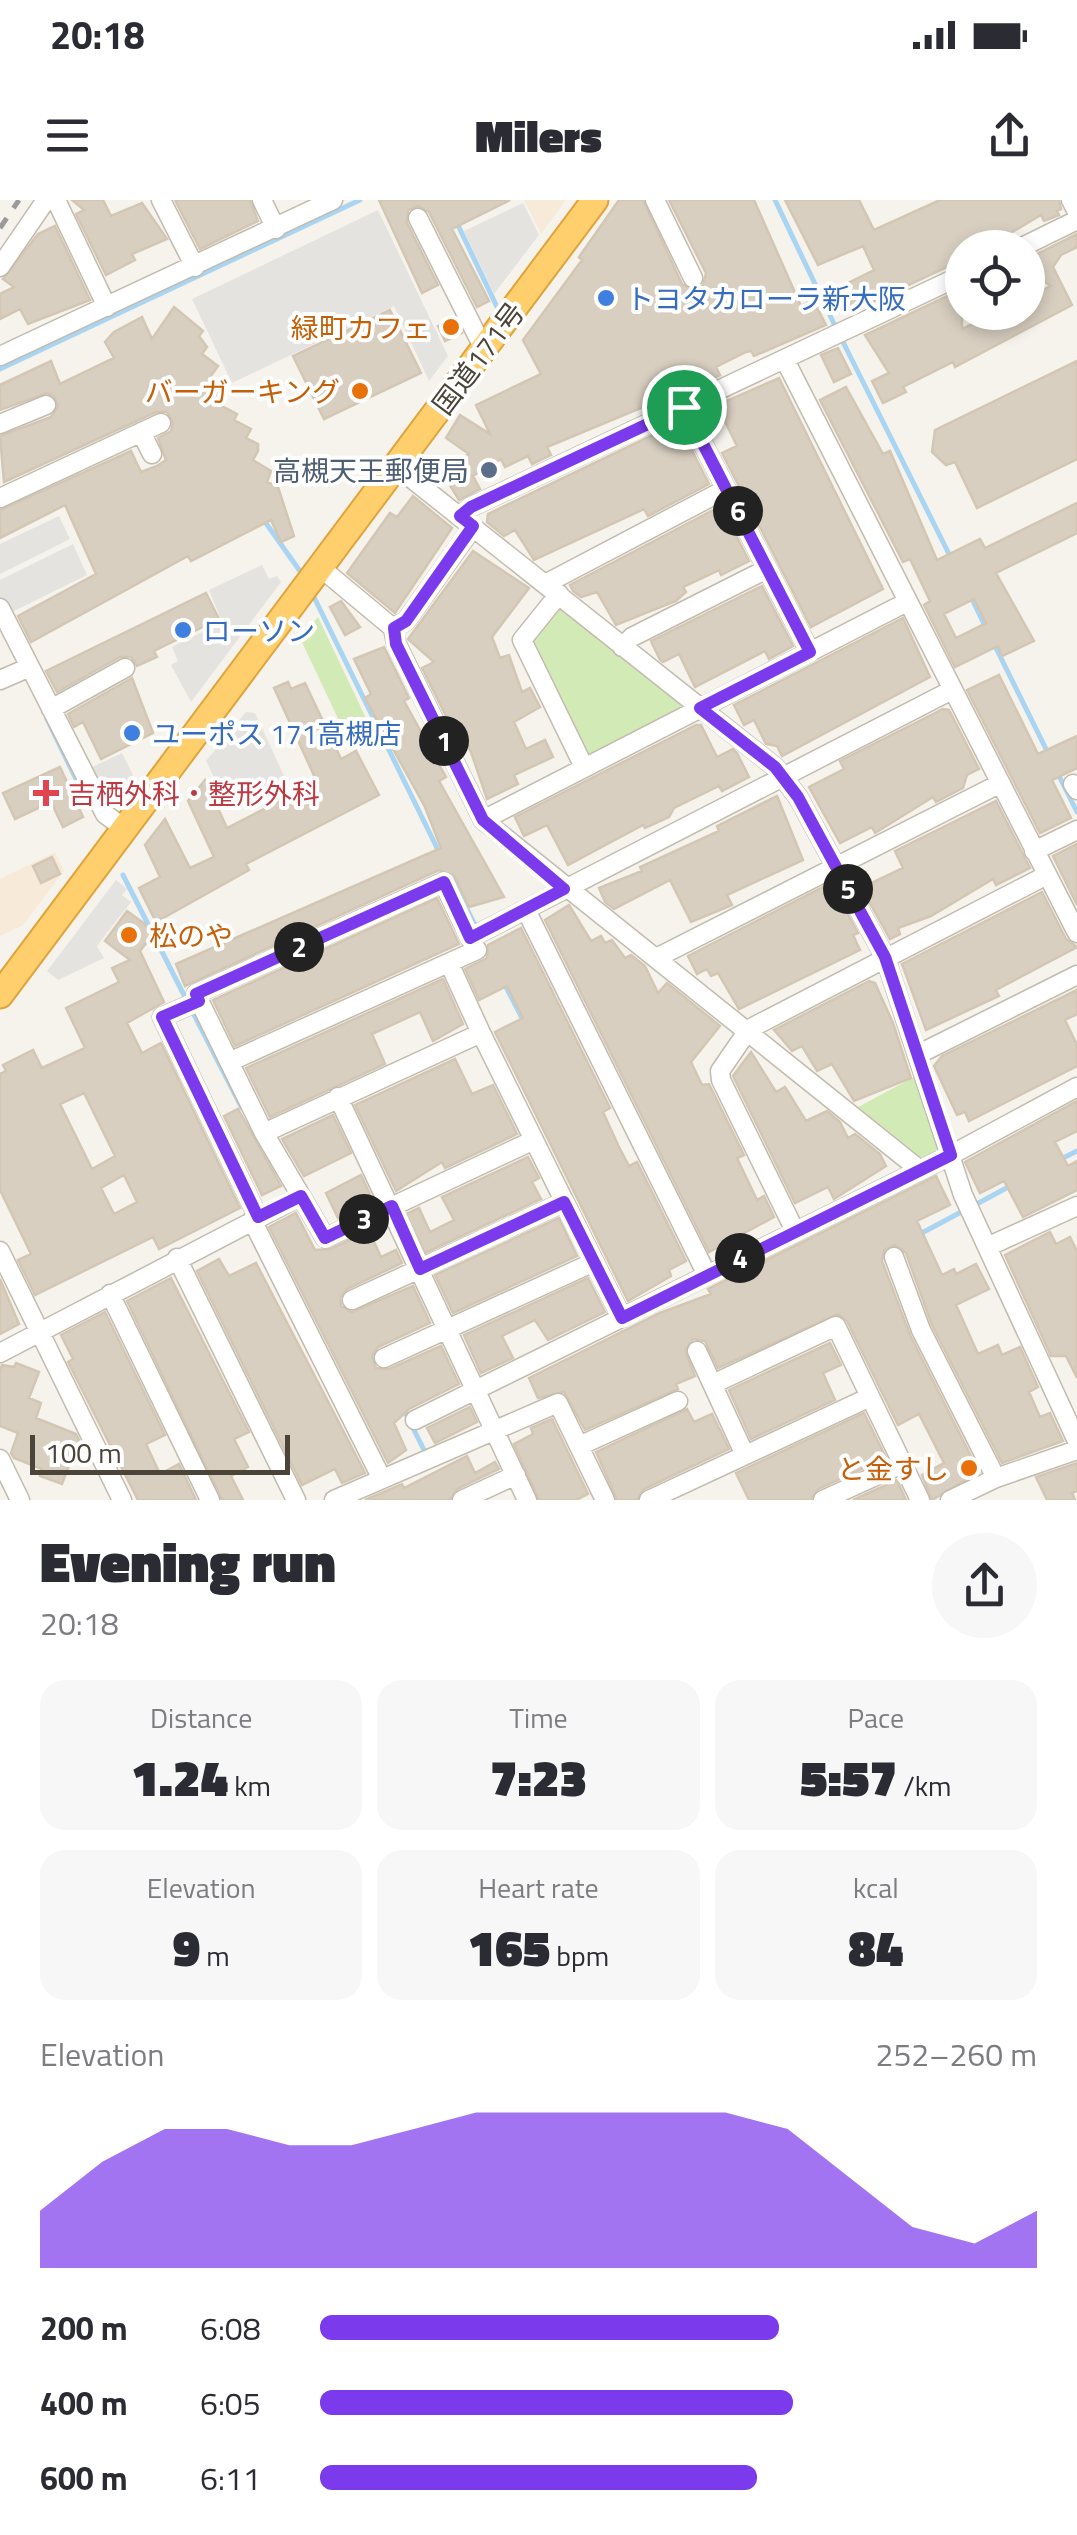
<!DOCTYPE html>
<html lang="en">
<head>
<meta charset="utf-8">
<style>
	body { margin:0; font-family:"Titillium Web","Noto Sans JP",sans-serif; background:#f7f7f7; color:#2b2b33; height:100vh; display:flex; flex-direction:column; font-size:38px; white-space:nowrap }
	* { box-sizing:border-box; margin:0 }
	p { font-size:32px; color:#7c7c81 }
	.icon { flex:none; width:55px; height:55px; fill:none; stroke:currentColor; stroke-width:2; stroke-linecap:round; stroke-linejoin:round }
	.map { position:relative; height:1300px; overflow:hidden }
	.details { display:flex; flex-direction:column; background:#fff; flex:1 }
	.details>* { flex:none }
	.controls { position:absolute; left:945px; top:30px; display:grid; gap:20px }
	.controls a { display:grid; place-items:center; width:100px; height:100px; border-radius:50%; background:#fff; box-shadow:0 5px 15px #0003; font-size:50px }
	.scale { position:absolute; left:30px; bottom:25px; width:260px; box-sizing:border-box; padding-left:10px; border:5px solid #4b4439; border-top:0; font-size:28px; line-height:35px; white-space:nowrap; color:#4b4439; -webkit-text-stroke:8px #fff; paint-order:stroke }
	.pin { position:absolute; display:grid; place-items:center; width:85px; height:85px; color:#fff; margin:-42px; border:5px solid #fff; border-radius:50%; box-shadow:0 2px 10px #0007 }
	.km { position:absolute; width:50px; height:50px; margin:-25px; border-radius:50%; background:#222; color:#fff; font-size:28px; line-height:50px; text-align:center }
	.round { display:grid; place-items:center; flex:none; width:105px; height:105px; border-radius:52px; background:#f7f7f7 }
	.overview { display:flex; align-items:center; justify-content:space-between; height:170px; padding:0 40px }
	h1 { font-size:55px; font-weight:800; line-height:75px }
	.figures { display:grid; grid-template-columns:repeat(3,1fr); gap:15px; height:170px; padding:10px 40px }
	.figures div { display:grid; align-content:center; border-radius:25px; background:#f7f7f7; text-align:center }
	.figures b { font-size:50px; font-weight:800 }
	.figures small { font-size:28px; font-weight:400 }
	.figures p { font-size:28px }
	.chart { height:280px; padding:20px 40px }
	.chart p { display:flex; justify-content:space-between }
	.chart svg { width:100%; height:180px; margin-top:10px; fill:#7c3aed; opacity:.7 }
	ul { padding:0 40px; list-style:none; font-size:32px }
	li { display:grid; grid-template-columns:160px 120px 1fr; align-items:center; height:75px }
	li i { height:25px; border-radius:12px; background:#7c3aed }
	.status { display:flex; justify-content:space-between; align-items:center; height:70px; padding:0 50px; background:#fff; direction:ltr }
	.status svg { height:28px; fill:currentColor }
	header { display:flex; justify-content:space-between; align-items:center; height:130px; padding:0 40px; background:#fff; font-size:45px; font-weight:800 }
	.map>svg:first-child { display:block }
</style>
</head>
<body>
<div class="status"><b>20:18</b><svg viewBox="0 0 49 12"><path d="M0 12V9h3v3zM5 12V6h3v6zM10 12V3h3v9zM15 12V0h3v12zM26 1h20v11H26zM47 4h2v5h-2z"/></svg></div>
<header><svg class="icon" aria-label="menu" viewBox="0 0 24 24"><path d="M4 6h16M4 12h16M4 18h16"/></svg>Milers<svg class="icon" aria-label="share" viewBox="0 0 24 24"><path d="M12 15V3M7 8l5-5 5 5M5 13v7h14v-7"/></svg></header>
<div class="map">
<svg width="1077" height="1300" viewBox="0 0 1077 1300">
	<rect width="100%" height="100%" fill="#f6f3ec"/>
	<path fill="#f7ead8" d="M524,0H566L541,34Z
		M55,652L64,671L23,725L0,736V679Z"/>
	<path fill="#d2eab5" d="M559,408L684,505L683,512L592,558L584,555L531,439L552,409Z
		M318,417L374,535L351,546L300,438Z
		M916,876L940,947L928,958L921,957L858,907Z"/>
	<path fill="#e5e3e0" d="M523,3L539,35L494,94L464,31Z
		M378,10L448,156L429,181L394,106L232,183L192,99Z
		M59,316L70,339L0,374V344Z
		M73,344L87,375L8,414L0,398V380Z
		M262,365L269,379L277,376L281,382L191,502L171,465L178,461L172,447L222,422L209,390Z
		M246,512L255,513L285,578L228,606L206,561Z
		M122,553L133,575L121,590L105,598L90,568Z
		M116,680L127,689L122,695L131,702L97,746L104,758L58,780L47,771Z"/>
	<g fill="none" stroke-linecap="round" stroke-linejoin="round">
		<path stroke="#a9d4f2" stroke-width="5" d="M775,0L836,128
			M456,21L498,109
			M841,138L950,356
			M0,169L360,0
			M263,319L302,374
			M312,393L439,652
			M971,397L986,428
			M993,442L1048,553
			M47,519L89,606
			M1057,572L1077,612
			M448,671L477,729
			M123,675L187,801
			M504,783L524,822
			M192,811L242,908
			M1061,959L1077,951
			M973,1006L1012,985
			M920,1034L963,1011
			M879,1054L901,1044
			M403,1208L427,1256"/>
	</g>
	<path fill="#d8cfc1" stroke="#d3c7b4" stroke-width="2.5" fill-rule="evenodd" d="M72,0H103L111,16L142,3L167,39L132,54L135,60L106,75L76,14L84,10Z
		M175,0H250L258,21L200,49Z
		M379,0H510L452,29L489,101L477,107L429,12L418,6L408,10L407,23L438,85L422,93Z
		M619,0H643L682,84L693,90L703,86L706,73L669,0H754L801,106L813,100L826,125L754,156L751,151L746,152L716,167L720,175L547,247L551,255L532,264L528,256L505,267L501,259L473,276L480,289L459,300L440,269L469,254L446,238L460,215L490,234L476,205L541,174L523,140L582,60L579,57Z
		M785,0H859L874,30L940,0H1059L1061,9L1057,11L1059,15L1044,21L1041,15L985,48H962V60L851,112L838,88L874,70L863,46L818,65Z
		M55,26L90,100L28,124L20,109L0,119V94L14,87L3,79L38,34Z
		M1077,34V47L1061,55L1053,67L1072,105L955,167L953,162L903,187L906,192L883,203L872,181L889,173L865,135L962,89V129L998,112H1028V97L1051,86L1028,71L1029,58Z
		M174,107L203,131L199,136L207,147L202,154L218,166L210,177L228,190L218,204L237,214L234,220L251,229L246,238L258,244V251L253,260L271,271L267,282L278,287L294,336L281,342L271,320L191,361L188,356L31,442L18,416L96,374L65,305L0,338V310L131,251L141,272L157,266L166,260L158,238L171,231L173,223L167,212H156L4,282L0,236L51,217L58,206L54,196L47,193L0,210V185L51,161L60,184L114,158L105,142L114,132L142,117L152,139Z
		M390,110L421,173L324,219L293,156Z
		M454,118L462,133L445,141L438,126Z
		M838,148L851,174L834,182L821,155Z
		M1077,161V259L977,308L955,262L946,265L932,252L935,230Z
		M779,178L883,389L811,427L722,253L737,246L717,205Z
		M846,187L883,254L890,251L937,360L980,339L985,348L1077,303V333L996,373L1034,441L1002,456L998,446L955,467L924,405L930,401L910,359L903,362L820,200ZM974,399L986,423L956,438L944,414Z
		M678,223L709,284L648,316L644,309L534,360L515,330L504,336L487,322L488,314Z
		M413,296L452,328L395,413L347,373L390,313L397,317Z
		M721,306L749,361L721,375L719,370L683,387L686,392L676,401L616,425L597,392L581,397L573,391L570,385Z
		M473,351L529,388L492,437L500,458L509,455L522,492L530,488L540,507L514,522L526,549L545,540L553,557L514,575L518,584L487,599L471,552L457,526L452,528L422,468L434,462L408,439Z
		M762,386L793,446L769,459L765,451L695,487L679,454L663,462L660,460L651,441Z
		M206,393L219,419L154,451L157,457L137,466L131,457H120L57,492L46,471Z
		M341,401L360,427L345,435L330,407Z
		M903,418L930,477L782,556L777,546L766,544L754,520L744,525L734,505Z
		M384,447L409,498L404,501L446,577L439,581L504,697L469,707L454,676L439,670L185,786L176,764L441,648L425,607L365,498L371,494L354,459Z
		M999,475L1038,554L1077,536V568L1052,580L1071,618L1040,633L967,490Z
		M132,478L153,533L101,559L83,522L74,527L68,514Z
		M288,482L291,489L305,483L341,559L356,551L379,595L246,664L249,670L156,722L139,688L160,677L145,645L165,619L190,668L214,657L188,601L205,580L227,628L317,582L274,488Z
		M943,509L949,510L979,569L967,575L963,588L936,602L933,597L875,633L872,627L840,643L809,587L844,569L840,561Z
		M696,525H701L717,557L733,549L737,553L749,577L722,591L719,586L674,608L669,617L645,628L643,625L568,665L547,625L524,636L515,617Z
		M60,567L83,617L63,627L51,602L15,619L3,593Z
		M777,596L803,660L727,695L732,705L691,722L670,680L614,709L605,702L599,688L642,671L640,667L719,631L717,626Z
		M996,601L1030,668L996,685L993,679L931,716L898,728L900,734L890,739L867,698L872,696L867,685L903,668L895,651Z
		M1077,644V705L1053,656Z
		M52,657L60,674L41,683L33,666Z
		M831,683L858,733L853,735L860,750L739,809L718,773L711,776L707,769L697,774L688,756Z
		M1042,692L1066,739L1077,747L996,790L999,796L926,830L902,764Z
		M437,698L459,744L235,846L213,800Z
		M569,705L591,741L601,736L605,743L612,740L625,758L631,755L645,766L658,793L667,783L720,826L691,862L702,885L709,884L744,955L737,958L757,1000L764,996L774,1017L709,1052L545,720Z
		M127,711L145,724L151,737L140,751L164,802L127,823L142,853L161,843L240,1008L159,1049L153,1037L35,1095L18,1060L31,1054L0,990V874L6,871L3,865L33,850L42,868L85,848L66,808L119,782L112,768L130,760L105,741ZM84,893L115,956L92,969L60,904ZM124,975L137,1002L114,1014L101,988Z
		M521,728L610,908L603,912L619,947L629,966L637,962L686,1061L669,1070L671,1076L628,1101L495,832L523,818L507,786L479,800L465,769L487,758L488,745Z
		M443,779L463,824L433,841L420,812L372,834L385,864L270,917L246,868Z
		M869,781L875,783L893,823L911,878L854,901L832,864L817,871L802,846L792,851L774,830Z
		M1077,790V814L1065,820L1077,845V866L969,921L965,912L957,915L934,866L942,856Z
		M751,852L776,892L785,887L806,921L827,911L840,922L848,938L855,934L880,954L886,966L834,999L828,987L795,1003L733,876Z
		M455,859L472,894L493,885L517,934L445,968L442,962L396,991L355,905Z
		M1077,901V931L1055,942L1068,966L1077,961V990L1023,1017L1004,981L980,993L965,962Z
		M238,909L281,986L262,995L224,916Z
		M333,915L351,953L304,976L282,939Z
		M528,957L539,978L532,982L541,999L425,1053L406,1014L419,1008L430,1032L454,1020L442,997Z
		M361,975L373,1001L338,1018L326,993Z
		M936,976L950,1005L917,1021L942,1075L954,1069L956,1074L976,1064L989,1089L956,1105L978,1154L998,1145L1002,1155L1020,1147L1038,1187L1029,1192L1040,1217L1050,1213L1063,1241L1002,1263L932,1125L906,1053L895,1045L884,1050L882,1061L910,1135L979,1272L932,1300L922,1275L944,1263L919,1214L898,1225L847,1121L838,1114L718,1168L705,1141L693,1139L685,1151L695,1176L676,1184L678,1189L585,1230L564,1192L538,1198L529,1178L660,1113L711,1094L708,1089Z
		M296,1013L315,1050L330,1049L369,1031L381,1057L396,1050L402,1063L347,1089L340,1098L341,1106L352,1112L413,1086L430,1123L378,1147L372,1156L376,1168L389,1169L441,1146L459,1184L409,1209L394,1223L406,1250L388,1263L269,1027Z
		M559,1018L577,1056L453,1113L435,1075Z
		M1050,1032L1056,1044L1070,1037L1077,1051V1178L1066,1156H1051L1005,1055Z
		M219,1059L229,1076L256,1063L365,1273L342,1283L335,1269L302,1285L197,1071Z
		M171,1078L249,1232L234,1239L248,1267L231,1276L243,1300H222L127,1101Z
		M588,1078L605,1112L548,1140L535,1120L502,1136L513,1158L481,1173L464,1135Z
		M0,1079L19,1124L0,1134Z
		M105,1112L165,1235L146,1244L160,1274L179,1264L196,1300H138L68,1162L73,1159L61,1135Z
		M830,1143L841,1165L823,1173L835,1200L751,1239L729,1190Z
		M16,1163L39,1172L29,1198L41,1203L36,1218L76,1234L79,1240L62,1284L40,1276L42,1269L14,1258L11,1253L18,1233L0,1226V1171L2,1165L14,1167Z
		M470,1207L477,1222L435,1243L427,1228Z
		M687,1209L694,1222L712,1214L729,1249L644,1289L637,1300H617L596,1252Z
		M864,1213L886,1258L818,1289L811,1300H749L736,1273Z
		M552,1219L588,1294L576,1300H539L514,1244L533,1234L531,1228Z
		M467,1256L475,1273L495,1262L499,1269L457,1289L450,1300H365L402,1284L404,1288Z
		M1077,1263V1291L1072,1293L1075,1300H1047L1036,1277Z
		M897,1280L906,1300H853Z"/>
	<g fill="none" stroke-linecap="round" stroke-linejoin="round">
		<g stroke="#c2bbae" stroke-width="21">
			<path id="minor" d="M56,0L107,107
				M161,0L195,67
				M262,0L276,29
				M655,0L693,78
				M1071,0L1077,12
				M418,18L484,149
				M1020,48L1077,20
				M0,67L46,0
				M0,156L333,0
				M785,160L1077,733
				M684,207L810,452
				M0,224L46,205
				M141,232L152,254
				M397,267L775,567L798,597L885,757L963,995L1077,1241
				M0,298L161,223
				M460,316L471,307L962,75
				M321,368L393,428L396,443L483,620L907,402
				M547,383L726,289
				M559,394L522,440L584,567
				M0,408L105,614L125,629
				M393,428L406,421L473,327
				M622,447L632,437L767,369
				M0,480L30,467
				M51,509L125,468
				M1073,584L1077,590
				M483,620L920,970
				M1034,651L1077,630
				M526,710L707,1075
				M658,757L999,584
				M199,801L162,817L258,1017
				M481,833L622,1118
				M919,854L1077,775
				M229,862L477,750L470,738
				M338,897L527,1300
				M264,933L481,833L449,763
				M301,996L264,933L196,794L443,682L470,738L952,490
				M252,1020L382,1279
				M795,1031L721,880L720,871L749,829L1047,675
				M987,1047L1077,1006
				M0,1051L122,1300
				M894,1057L921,1130L996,1278
				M177,1058L296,1300
				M110,1094L210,1300
				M352,1100L564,1002
				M697,1151L745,1255
				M0,1153L301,996L325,1038L534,940
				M384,1158L594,1062
				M713,1184L836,1126L920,1300
				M415,1220L951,955L1077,887
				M579,1246L678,1201
				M0,1259L20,1300
				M334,1300L558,1203L605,1300
				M462,1300L516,1275
				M649,1300L870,1197
				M823,1300L902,1264
				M950,1300L996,1278L1077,1250"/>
		</g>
		<g stroke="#e0a43c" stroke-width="29">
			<path id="highway" d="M0,795L595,0"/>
		</g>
		<use href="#minor" stroke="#fff" stroke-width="18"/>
		<use href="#highway" stroke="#ffcf6e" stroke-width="25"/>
		<path stroke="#9a9a9a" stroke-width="5" stroke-dasharray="12 12" stroke-linecap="butt" d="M0,28L19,0"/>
	</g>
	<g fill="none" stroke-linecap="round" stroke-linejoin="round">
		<g stroke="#fff" stroke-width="20">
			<path id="route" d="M684,207L810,452L700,508L775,567L798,597L885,757L951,955L622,1118L564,1002L420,1069L392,1006L325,1038L301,996L258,1017L162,817L199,801L196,794L444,682L470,738L564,689L483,620L396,444L394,428L406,421L473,326L460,316L471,307Z"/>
		</g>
		<use href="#route" stroke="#7c3aed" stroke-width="12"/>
	</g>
	<g fill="#3f7fe0" stroke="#fff" stroke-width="4">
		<circle cx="606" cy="98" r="10"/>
		<circle cx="183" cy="430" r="10"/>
		<circle cx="132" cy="533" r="10"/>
	</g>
	<g fill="#e8710a" stroke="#fff" stroke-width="4">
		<circle cx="451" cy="127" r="10"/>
		<circle cx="360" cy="191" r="10"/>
		<circle cx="129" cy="735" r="10"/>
		<circle cx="969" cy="1268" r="10"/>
	</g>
	<circle fill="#5c6f8a" stroke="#fff" stroke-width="4" cx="489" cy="270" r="10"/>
	<path fill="#e0444e" stroke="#fff" stroke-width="4" d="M41 578h10v10h10v10h-10v10h-10v-10h-10v-10h10z"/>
	<g text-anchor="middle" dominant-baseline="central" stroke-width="8" stroke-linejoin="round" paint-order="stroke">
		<g font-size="28" fill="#366cbe" stroke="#fff" text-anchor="start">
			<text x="626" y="98">トヨタカローラ新大阪</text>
			<text x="203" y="430">ローソン</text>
			<text x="152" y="533">ユーポス 171高槻店</text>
		</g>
		<g font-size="28" fill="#c56008" stroke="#fff" text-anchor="end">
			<text x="431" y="127">緑町カフェ</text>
			<text x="340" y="191">バーガーキング</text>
			<text x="149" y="735" text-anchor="start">松のや</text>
			<text x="949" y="1268">と金すし</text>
		</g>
		<g font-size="28" fill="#4b4439" stroke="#fff">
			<text transform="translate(478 158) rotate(-53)">国道171号</text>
		</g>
		<g font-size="28" fill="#4e5e75" stroke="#fff" text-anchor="end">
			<text x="469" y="270">高槻天王郵便局</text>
		</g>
		<g font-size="28" fill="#be3a42" stroke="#fff" text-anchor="start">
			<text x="68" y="593">吉栖外科・整形外科</text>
		</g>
	</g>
</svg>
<div class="controls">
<a><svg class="icon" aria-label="locate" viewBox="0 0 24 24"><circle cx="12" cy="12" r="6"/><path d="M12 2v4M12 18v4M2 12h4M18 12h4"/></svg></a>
</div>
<div class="scale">100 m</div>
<div class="pin" style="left:684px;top:207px;background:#1e9e55"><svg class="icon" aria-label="arrive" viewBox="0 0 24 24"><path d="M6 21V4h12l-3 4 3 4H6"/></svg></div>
<b class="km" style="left:444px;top:541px">1</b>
<b class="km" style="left:299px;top:747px">2</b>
<b class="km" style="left:364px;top:1019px">3</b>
<b class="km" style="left:740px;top:1058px">4</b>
<b class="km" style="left:848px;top:689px">5</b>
<b class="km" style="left:738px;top:311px">6</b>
</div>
<section class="details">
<div class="overview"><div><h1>Evening run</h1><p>20:18</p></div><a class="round"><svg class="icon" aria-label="share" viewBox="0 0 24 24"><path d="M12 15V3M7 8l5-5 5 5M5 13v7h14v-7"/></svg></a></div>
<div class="figures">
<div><p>Distance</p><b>1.24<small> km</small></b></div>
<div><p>Time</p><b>7:23</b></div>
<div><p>Pace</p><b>5:57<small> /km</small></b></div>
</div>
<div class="figures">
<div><p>Elevation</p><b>9<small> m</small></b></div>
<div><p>Heart rate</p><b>165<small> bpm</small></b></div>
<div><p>kcal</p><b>84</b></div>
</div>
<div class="chart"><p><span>Elevation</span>252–260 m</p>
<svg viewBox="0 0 160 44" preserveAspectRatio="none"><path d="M0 44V30L10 18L20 10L30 10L40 14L50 14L60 10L70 6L80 6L90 6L100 6L110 6L120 10L130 22L140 34L150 38L160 30V44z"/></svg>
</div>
<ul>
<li><b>200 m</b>6:08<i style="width:64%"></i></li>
<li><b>400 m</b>6:05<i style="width:66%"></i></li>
<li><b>600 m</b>6:11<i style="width:61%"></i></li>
</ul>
</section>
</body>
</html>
